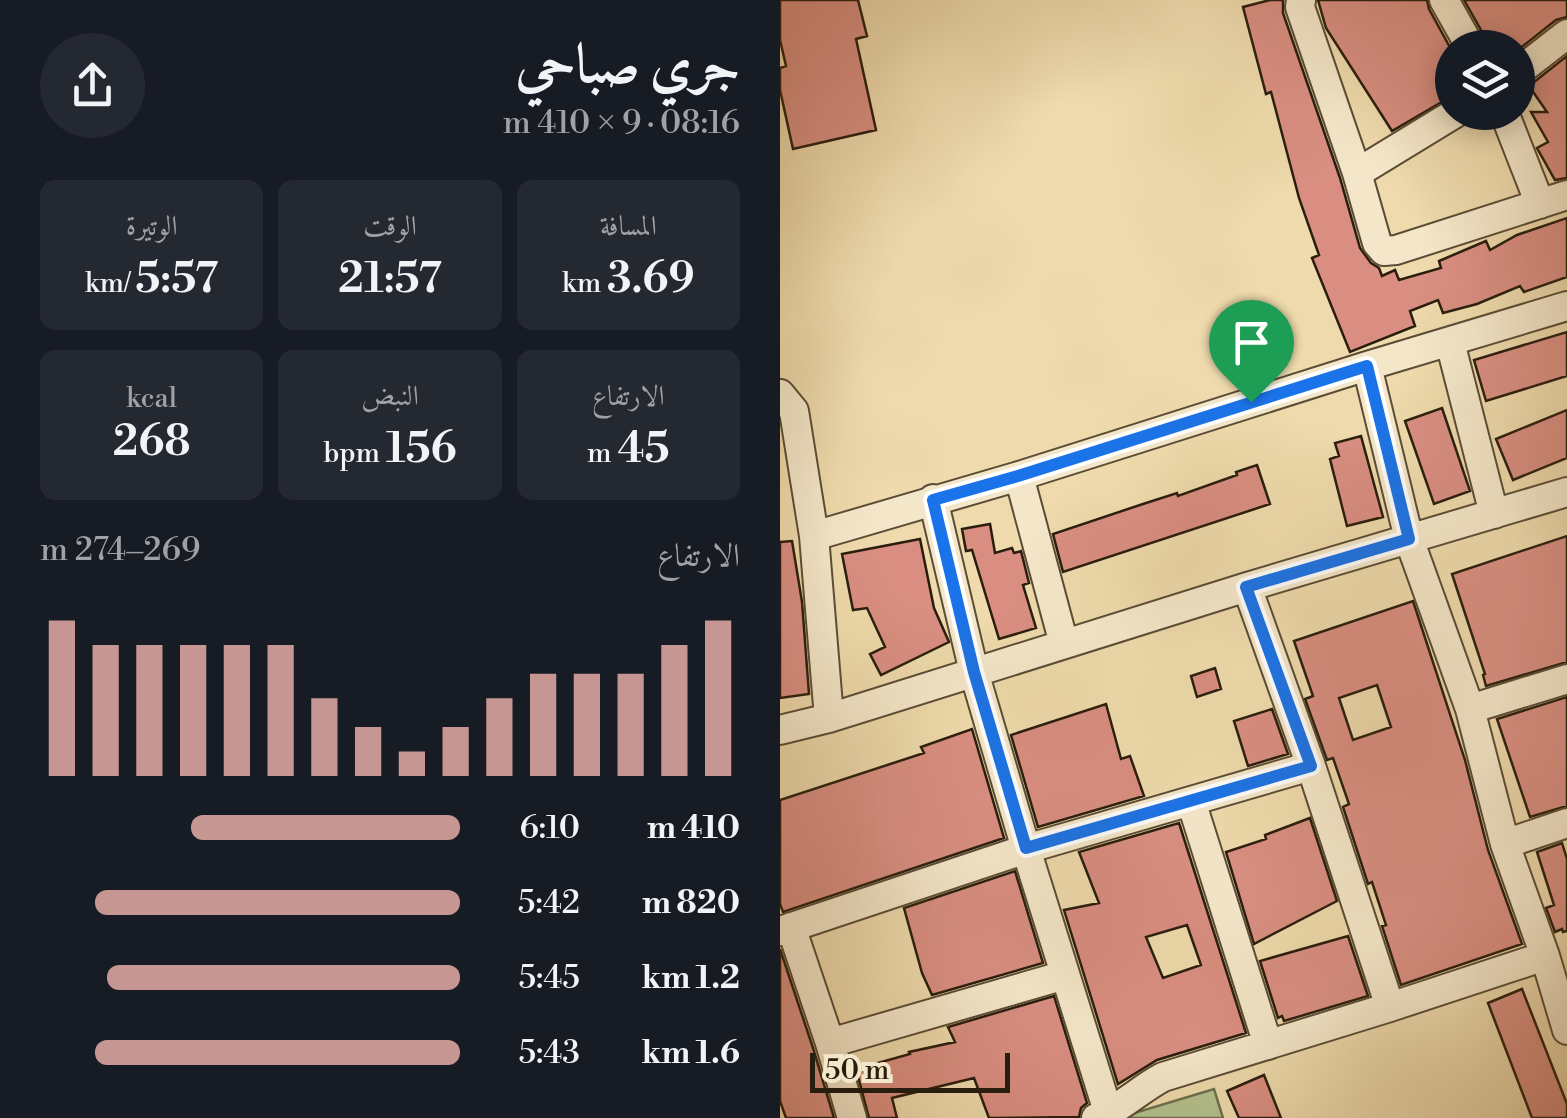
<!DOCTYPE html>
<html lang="ar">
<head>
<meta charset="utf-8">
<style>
	body { margin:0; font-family:"Libre Bodoni",Amiri,serif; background:#242831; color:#f1f3f6; direction:rtl; height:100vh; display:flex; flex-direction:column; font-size:38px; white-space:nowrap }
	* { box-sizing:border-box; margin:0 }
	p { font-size:32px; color:#9ea1a6 }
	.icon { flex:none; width:55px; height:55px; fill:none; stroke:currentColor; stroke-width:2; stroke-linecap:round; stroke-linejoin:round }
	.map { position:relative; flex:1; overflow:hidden; direction:ltr }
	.side { display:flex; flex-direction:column; background:#171b24; width:780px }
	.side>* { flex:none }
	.tools { position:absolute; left:655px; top:30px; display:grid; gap:20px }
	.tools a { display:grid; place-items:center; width:100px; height:100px; border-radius:50%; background:#171b24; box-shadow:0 5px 25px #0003; font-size:50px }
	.scale { position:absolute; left:30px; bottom:25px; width:200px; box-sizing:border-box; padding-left:10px; border:5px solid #291d0d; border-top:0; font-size:28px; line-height:35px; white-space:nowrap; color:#291d0d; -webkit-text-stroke:8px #f4e7c9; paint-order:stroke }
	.pin { position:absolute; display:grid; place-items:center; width:85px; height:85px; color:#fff; margin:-102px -42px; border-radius:50% 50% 50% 0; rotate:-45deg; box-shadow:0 0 10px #0007 }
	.pin .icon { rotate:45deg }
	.round { display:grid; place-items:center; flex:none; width:105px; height:105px; border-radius:52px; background:#242831 }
	.overview { display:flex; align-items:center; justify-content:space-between; height:170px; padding:0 40px }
	h1 { font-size:55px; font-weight:600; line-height:75px }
	.metrics { display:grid; grid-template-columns:repeat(3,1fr); gap:15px; height:170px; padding:10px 40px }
	.metrics div { display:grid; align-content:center; border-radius:15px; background:#242831; text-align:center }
	.metrics b { font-size:42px; font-weight:600 }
	.metrics small { font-size:28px; font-weight:400 }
	.metrics p { font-size:28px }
	.chart { height:280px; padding:20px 40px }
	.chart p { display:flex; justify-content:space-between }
	.chart svg { width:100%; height:180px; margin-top:10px; stroke:#c59692; stroke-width:6 }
	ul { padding:0 40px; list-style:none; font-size:32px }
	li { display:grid; grid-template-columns:160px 120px 1fr; align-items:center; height:75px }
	li i { height:25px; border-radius:12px; background:#c59692 }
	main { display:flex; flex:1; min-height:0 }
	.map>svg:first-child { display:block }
</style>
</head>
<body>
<main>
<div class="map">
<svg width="787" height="1118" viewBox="0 0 787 1118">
	<rect width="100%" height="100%" fill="#eedaac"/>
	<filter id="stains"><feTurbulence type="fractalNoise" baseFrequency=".002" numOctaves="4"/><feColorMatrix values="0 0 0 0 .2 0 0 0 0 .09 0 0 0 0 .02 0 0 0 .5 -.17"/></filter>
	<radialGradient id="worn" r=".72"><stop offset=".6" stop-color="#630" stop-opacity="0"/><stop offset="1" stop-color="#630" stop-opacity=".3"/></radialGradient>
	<path fill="#b3c18e" stroke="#6e6f4e" stroke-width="2.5" d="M434,1089L443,1118H338Z"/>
	<path fill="#d98e81" stroke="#291d0d" stroke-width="2.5" fill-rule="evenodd" d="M0,0H78L87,36L76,39L96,130L13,149L0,90V68L6,66L0,40Z
		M490,0H503V13L560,178L580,248L591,263L599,268L602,276L615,270L619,280L661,268L659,261L706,241L710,250L737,235L787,218V277L744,292L740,286L697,304L663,313L658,300L630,311L635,326L570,352L532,258L539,255L519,198L491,92L486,94L463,7Z
		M538,0H647L649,9L672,51V96L612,131L546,28Z
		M684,0H787V17L776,20L738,50V48H708L706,39Z
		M787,56V178L775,180L757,148L768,142L751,112H767L749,86Z
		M787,332V376L706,401L694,360Z
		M662,408L690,491L654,504L625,421Z
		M787,410V458L733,480L716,439Z
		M581,436L603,517L567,526L550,459L559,456L555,443Z
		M477,465L490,504L283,572L273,534L363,504L397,493L398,496L457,475L456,472Z
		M210,524L215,553L232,548L234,553L241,551L249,583L243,585L256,628L219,639L192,550L186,551L182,529Z
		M787,536V662L706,686L703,675L705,674L672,574Z
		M140,539L154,608L169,642L101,675L90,654L105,647L87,608L73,610L62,554Z
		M12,541L22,602L29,694L0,698V542Z
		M633,601L685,760L708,850L742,944L621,985L602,926L606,925L592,882L588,884L563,807L569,804L553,758L547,760L525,699L533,696L514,641ZM597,685L611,727L573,740L559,698Z
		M435,668L441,689L417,697L411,676Z
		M787,697V806L750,817L717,719Z
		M326,704L341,759L350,756L364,796L258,827L231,735Z
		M492,709L508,754L468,766L454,721Z
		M192,729L224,838L3,912L0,904V800L144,753L141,747Z
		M530,818L557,901L474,944L446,852L486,839L485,835Z
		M399,823L466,1033L377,1060L338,1084L284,910L319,903L299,852ZM407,925L421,965L383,978L366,937Z
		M782,843L787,859V931L783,932L782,929L775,932L766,908L774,905L757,852Z
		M235,871L263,963L152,995L142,973L124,908Z
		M568,936L588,996L504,1021L502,1016L498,1018L480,961Z
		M0,949L33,1048L54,1118H6L0,1101Z
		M742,989L787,1104V1118H752L708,1003Z
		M274,996L307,1103L301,1108L299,1117L209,1118L194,1078L112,1098L117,1118H89L76,1069L130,1054L129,1052L175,1042L168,1027Z
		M484,1075L501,1118H459L447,1091Z"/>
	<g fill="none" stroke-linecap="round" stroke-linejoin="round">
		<g stroke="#5a4c35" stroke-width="32">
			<path id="minor" d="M521,0L520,7L577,173L597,243L604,251L616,250L787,195
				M664,0L691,48
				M738,72L787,34
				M724,112L760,204
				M577,173L677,112
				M670,342L714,514
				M587,366L629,539L690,709L725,844L765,956L787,1030
				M0,394L14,411L34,536L49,718
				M239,476L284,644
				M153,499L194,672L246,849L330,1118
				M34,536L239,476L587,366L787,306
				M467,587L531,766L610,1007
				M690,709L787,679
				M0,730L49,718L467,587L787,492
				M411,801L488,1045
				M725,844L787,823
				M11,927L50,1043
				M0,931L246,849L531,766
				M72,1118L50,1043L285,975
				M316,1118C340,1109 360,1089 383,1077L610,1007L765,956"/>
		</g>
		<use href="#minor" stroke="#f4e7c9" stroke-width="28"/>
	</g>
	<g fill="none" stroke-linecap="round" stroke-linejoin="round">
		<g stroke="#fff" stroke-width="20">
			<path id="route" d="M587,366L629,539L466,587L531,766L246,848L194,672L153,500L238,476Z"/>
		</g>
		<use href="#route" stroke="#1a73e8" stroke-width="12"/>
	</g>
	<rect width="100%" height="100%" filter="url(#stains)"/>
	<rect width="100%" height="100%" fill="url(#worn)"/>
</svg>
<div class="tools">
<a><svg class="icon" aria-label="layers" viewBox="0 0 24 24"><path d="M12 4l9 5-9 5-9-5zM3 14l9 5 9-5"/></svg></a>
</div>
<div class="scale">50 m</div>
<div class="pin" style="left:471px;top:402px;background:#1e9e55"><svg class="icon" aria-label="arrive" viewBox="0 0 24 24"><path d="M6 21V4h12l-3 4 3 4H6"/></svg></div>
</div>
<section class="side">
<div class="overview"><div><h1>جري صباحي</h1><p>08:16 · 9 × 410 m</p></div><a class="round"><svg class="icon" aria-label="share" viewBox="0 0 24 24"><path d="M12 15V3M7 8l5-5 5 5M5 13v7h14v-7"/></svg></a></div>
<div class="metrics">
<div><p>المسافة</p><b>3.69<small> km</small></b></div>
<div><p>الوقت</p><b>21:57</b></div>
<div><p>الوتيرة</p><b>5:57<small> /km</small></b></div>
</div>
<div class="metrics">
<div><p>الارتفاع</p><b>45<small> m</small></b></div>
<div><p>النبض</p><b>156<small> bpm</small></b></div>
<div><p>kcal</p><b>268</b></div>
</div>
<div class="chart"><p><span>الارتفاع</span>269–274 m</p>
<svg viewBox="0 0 160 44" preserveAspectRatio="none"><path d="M5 44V6M15 44V12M25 44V12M35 44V12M45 44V12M55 44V12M65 44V25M75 44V32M85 44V38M95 44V32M105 44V25M115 44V19M125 44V19M135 44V19M145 44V12M155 44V6"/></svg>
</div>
<ul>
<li><b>410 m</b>6:10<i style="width:64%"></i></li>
<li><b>820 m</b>5:42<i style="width:87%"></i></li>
<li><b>1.2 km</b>5:45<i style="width:84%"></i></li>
<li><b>1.6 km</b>5:43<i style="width:87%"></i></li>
</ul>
</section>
</main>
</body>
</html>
